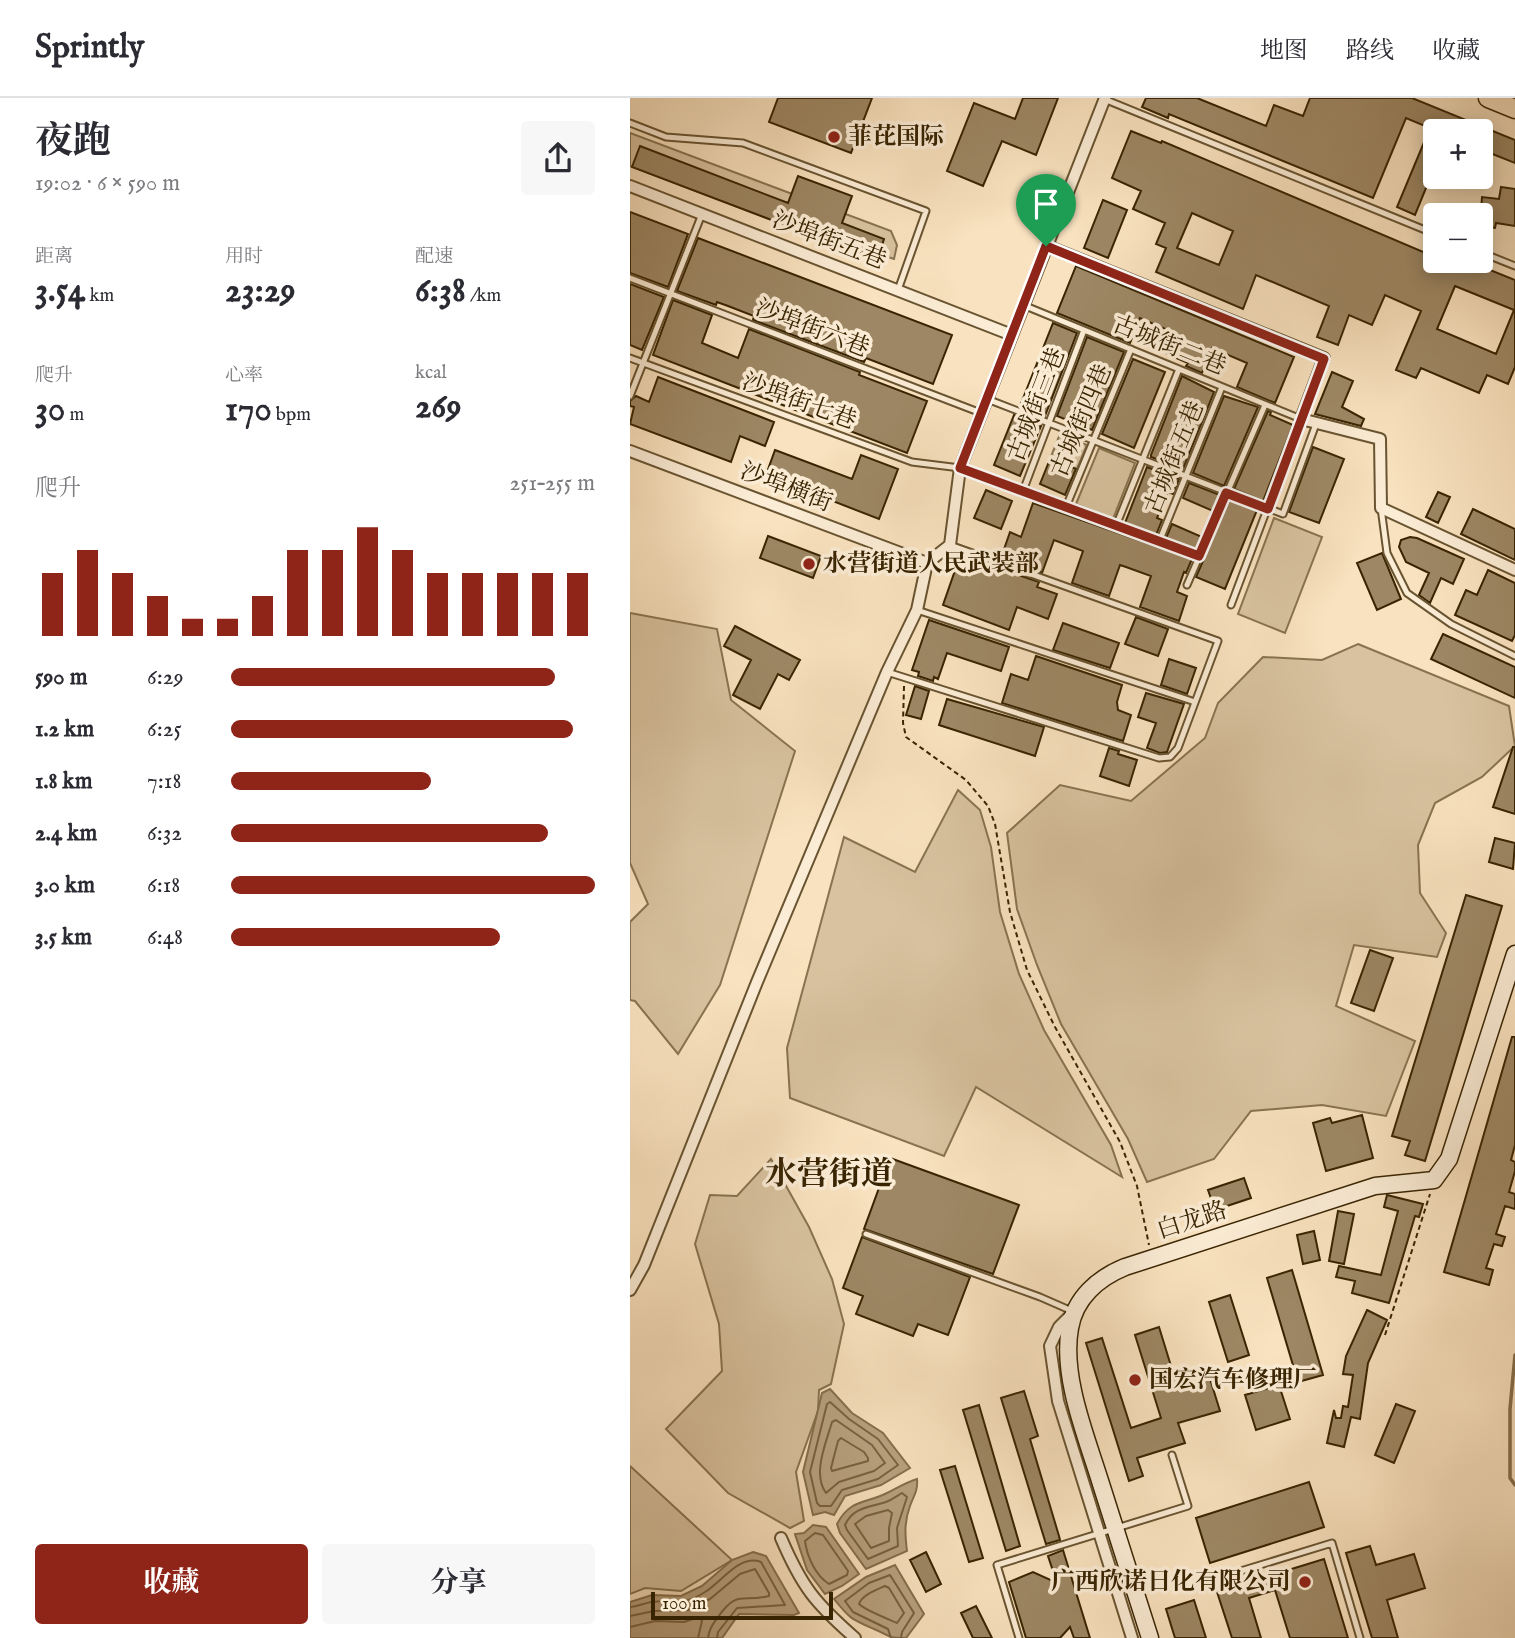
<!DOCTYPE html>
<html lang="zh">
<head>
<meta charset="utf-8">
<style>
	body { margin:0; font-family:"IM FELL English","Noto Serif SC",serif; background:#f7f7f7; color:#2b2b33; height:100vh; display:flex; flex-direction:column; font-size:26px; white-space:nowrap }
	* { box-sizing:border-box; margin:0 }
	p { font-size:23px; color:#7c7c81 }
	.icon { flex:none; width:38px; height:38px; fill:none; stroke:currentColor; stroke-width:2; stroke-linecap:round; stroke-linejoin:round }
	.map { position:relative; flex:1; overflow:hidden }
	.drawer { display:flex; flex-direction:column; background:#fff; width:630px }
	.drawer>* { flex:none }
	.fabs { position:absolute; left:793px; top:21px; display:grid; gap:14px }
	.fabs a { display:grid; place-items:center; width:70px; height:70px; border-radius:7px; background:#fff; box-shadow:0 4px 18px #0003; font-size:35px }
	.scale { position:absolute; left:21px; bottom:18px; width:182px; box-sizing:border-box; padding-left:7px; border:4px solid #392402; border-top:0; font-size:19px; line-height:24px; white-space:nowrap; color:#392402; -webkit-text-stroke:5px #fbecd5; paint-order:stroke }
	.pin { position:absolute; display:grid; place-items:center; width:60px; height:60px; color:#fff; margin:-72px -30px; border-radius:50% 50% 50% 0; rotate:-45deg; box-shadow:0 0 7px #0007 }
	.pin .icon { rotate:45deg }
	.round { display:grid; place-items:center; flex:none; width:74px; height:74px; border-radius:7px; background:#f7f7f7 }
	.headline { display:flex; align-items:center; justify-content:space-between; height:119px; padding:0 35px }
	h1 { font-size:38px; font-weight:700; line-height:52px }
	.metrics { display:grid; grid-template-columns:repeat(3,1fr); gap:10px; height:119px; padding:7px 35px }
	.metrics div { display:grid; align-content:center }
	.metrics b { font-size:35px; font-weight:700 }
	.metrics small { font-size:19px; font-weight:400 }
	.metrics p { font-size:19px }
	.chart { height:196px; padding:14px 35px }
	.chart p { display:flex; justify-content:space-between }
	.chart svg { width:100%; height:126px; margin-top:7px; stroke:#8f2418; stroke-width:6 }
	.button { display:flex; gap:14px; margin-top:auto; padding:14px 35px }
	.button a { flex:1; height:80px; border-radius:7px; background:#8f2418; color:#fff; font-size:28px; font-weight:700; line-height:80px; text-align:center }
	.button a+a { background:#f7f7f7; color:#2b2b33 }
	ul { padding:0 35px; list-style:none; font-size:23px }
	li { display:grid; grid-template-columns:112px 84px 1fr; align-items:center; height:52px }
	li i { height:18px; border-radius:9px; background:#8f2418 }
	header { display:flex; align-items:center; gap:42px; box-sizing:border-box; height:98px; padding:0 35px; background:#fff; border-bottom:2px solid #e1e1e2 }
	header strong { font-size:33px }
	nav { display:flex; gap:38px; margin-inline-start:auto; font-size:24px }
	main { display:flex; flex:1; min-height:0 }
	.map>svg:first-child { display:block }
</style>
</head>
<body>
<header>
<strong>Sprintly</strong>
<nav><a>地图</a><a>路线</a><a>收藏</a></nav>
</header>
<main>
<section class="drawer">
<div class="headline"><div><h1>夜跑</h1><p>19:02 · 6 × 590 m</p></div><a class="round"><svg class="icon" aria-label="share" viewBox="0 0 24 24"><path d="M12 15V3M7 8l5-5 5 5M5 13v7h14v-7"/></svg></a></div>
<div class="metrics">
<div><p>距离</p><b>3.54<small> km</small></b></div>
<div><p>用时</p><b>23:29</b></div>
<div><p>配速</p><b>6:38<small> /km</small></b></div>
</div>
<div class="metrics">
<div><p>爬升</p><b>30<small> m</small></b></div>
<div><p>心率</p><b>170<small> bpm</small></b></div>
<div><p>kcal</p><b>269</b></div>
</div>
<div class="chart"><p><span>爬升</span>251–255 m</p>
<svg viewBox="0 0 160 44" preserveAspectRatio="none"><path d="M5 44V22M15 44V14M25 44V22M35 44V30M45 44V38M55 44V38M65 44V30M75 44V14M85 44V14M95 44V6M105 44V14M115 44V22M125 44V22M135 44V22M145 44V22M155 44V22"/></svg>
</div>
<ul>
<li><b>590 m</b>6:29<i style="width:89%"></i></li>
<li><b>1.2 km</b>6:25<i style="width:94%"></i></li>
<li><b>1.8 km</b>7:18<i style="width:55%"></i></li>
<li><b>2.4 km</b>6:32<i style="width:87%"></i></li>
<li><b>3.0 km</b>6:18<i style="width:100%"></i></li>
<li><b>3.5 km</b>6:48<i style="width:74%"></i></li>
</ul>
<div class="button"><a>收藏</a><a>分享</a></div>
</section>
<div class="map">
<svg width="885" height="1540" viewBox="0 0 885 1540">
	<rect width="100%" height="100%" fill="#f9e2bf"/>
	<filter id="stains"><feTurbulence type="fractalNoise" baseFrequency=".00286" numOctaves="4"/><feColorMatrix values="0 0 0 0 .2 0 0 0 0 .09 0 0 0 0 .02 0 0 0 .5 -.17"/></filter>
	<radialGradient id="worn" r=".72"><stop offset=".6" stop-color="#630" stop-opacity="0"/><stop offset="1" stop-color="#630" stop-opacity=".3"/></radialGradient>
	<path fill="#d8c29f" stroke="#887350" stroke-width="2" d="M0,35L261,133L267,147L264,161L255,158L250,163L0,68Z
		M430,336L457,347L447,371L420,361Z
		M469,350L505,365L483,421L446,406Z
		M644,420L692,439L655,535L608,516Z
		M0,515L87,531L101,602L165,653L90,887L48,956L5,903L0,902V824L18,806L0,765Z
		M728,546L879,608L885,648L852,679L805,705L788,747L790,795L816,835L807,859L724,847L706,908L785,943L756,1018L692,1007L621,1013L584,1061L517,1084L498,1041L431,926L407,867L387,811L377,735L430,687L501,703L575,640L588,605L633,559L692,562Z
		M328,692L350,712L361,749L370,814L389,876L414,932L481,1047L492,1079L346,989L314,1058L160,1000L157,950L214,739L285,774Z
		M141,1061L179,1129L202,1181L214,1226L201,1286L189,1292L188,1313L166,1374L174,1423L160,1430L98,1395L36,1331L92,1273L89,1226L65,1146L80,1097L107,1098Z
		M0,1368L102,1462L51,1493L15,1490L0,1496Z"/>
	<path fill="#b8a17f" stroke="#856f4d" stroke-width="2" d="M200,1291L222,1315L253,1335L280,1370L251,1387L215,1398L204,1417L195,1414L183,1417L173,1374L192,1295Z
		M287,1381C288,1393 284,1397 280,1408C274,1424 275,1437 277,1453L236,1471L210,1435L207,1426C220,1401 235,1406 257,1395C267,1390 277,1384 287,1381Z
		M183,1427L196,1429L229,1476L212,1488L195,1496L177,1472L165,1436L174,1435Z
		M123,1454L136,1458L169,1515L164,1517L109,1516L92,1540H0V1504L22,1497L51,1498L72,1488L102,1462Z
		M265,1467L294,1516L276,1540C255,1540 261,1538 244,1531C221,1521 220,1521 204,1501L236,1479Z"/>
	<g fill="none" stroke-linecap="round" stroke-linejoin="round">
		<path stroke="#786240" stroke-width="2" d="M200,1304L219,1321L248,1341L268,1367L248,1381L212,1392L201,1408H190L187,1405L180,1374L197,1306Z
			M206,1322L242,1347L255,1365L244,1373L209,1384L196,1395C182,1376 196,1345 202,1324Z
			M211,1340L234,1354L238,1360V1363L202,1373L201,1370L208,1343Z
			M272,1395L277,1399L267,1430L268,1448L238,1461L217,1432L215,1427C223,1409 240,1409 256,1404C261,1402 267,1398 272,1395Z
			M258,1412L262,1415L259,1430V1443L241,1450L225,1426L236,1418Z
			M185,1435L193,1437L218,1473L217,1477L199,1486C186,1478 177,1459 175,1443Z
			M255,1488L259,1490L274,1515L267,1525C258,1521 235,1512 229,1506C232,1497 246,1492 255,1488Z
			M0,1509C7,1509 14,1505 22,1504C45,1501 52,1509 75,1494C92,1484 109,1456 131,1464L155,1507L107,1510L88,1534L87,1540
			M0,1518L24,1513L58,1512L80,1501L110,1476L125,1471L139,1495V1498C112,1505 108,1491 88,1519C83,1526 79,1531 78,1540
			M0,1529L25,1523L54,1524L69,1519L72,1523L68,1540
			M261,1540L258,1531L223,1514L215,1503L239,1485L260,1477L284,1515L272,1534L271,1540"/>
		<path stroke="#856f4d" stroke-width="3.5" d="M885,1257L880,1311V1380L885,1387"/>
	</g>
	<path fill="#9d8764" stroke="#392402" stroke-width="2" fill-rule="evenodd" d="M148,0H242L221,55L139,24Z
		M393,0H428L406,57L372,43L353,88L317,73L344,5L385,21Z
		M516,0H567L636,28L644,7L673,18L680,0H782L885,42V65L850,51V33H805V68L785,117L767,109L800,30L776,20L743,100L539,16L538,20L512,9Z
		M501,33L531,45L532,43L805,159V163H838L885,182V269L878,286L857,277L849,295L791,270L786,280L766,272L791,213L755,197L742,227L719,217L708,247L687,239L699,208L626,177L613,211L526,174L536,150L526,146L535,125L503,111L511,93L482,80ZM562,115L603,133L589,167L547,150ZM825,188L884,212L866,256L807,231Z
		M10,48L158,105L168,78L222,98L212,125L254,141L247,162L2,69Z
		M871,89L885,91V128L866,125L865,130L850,128L852,99L869,101Z
		M473,102L497,112L478,160L454,150Z
		M0,114L58,136L38,189L0,175Z
		M68,140L322,237L303,286L236,260L234,264L123,222L124,218L98,208L87,204L86,207L47,193Z
		M446,168L664,259L645,305L607,289L617,265L582,250L572,275L556,268L558,265L537,256L545,235L510,220L500,245L427,215Z
		M0,186L34,199L12,252L0,247Z
		M43,202L82,217L72,245L108,260L119,231L230,274L229,277L297,303L277,355L23,257Z
		M423,225L447,235L415,318L390,308Z
		M457,239L494,254L462,332L427,318Z
		M503,261L535,274L504,350L472,336Z
		M702,274L723,283L712,309L734,321L731,328L685,316Z
		M552,278L584,294L553,371L521,359V357Z
		M28,279L144,324L135,348L110,338L101,364L0,326L4,309L0,308V303L6,298L19,304Z
		M594,298L628,309L594,388L563,375Z
		M638,313L641,314L640,317L663,327L633,403L604,391Z
		M384,317L411,328L390,378L364,367Z
		M683,349L714,361L689,425L659,414Z
		M145,352L222,381L231,357L268,371L249,421L136,377Z
		M420,361L446,371L435,397L410,386Z
		M517,369L549,381L543,396L538,394L532,408L527,420L532,422L526,437L495,425Z
		M559,385L590,397L583,413L553,400Z
		M356,392L382,403L371,431L344,420Z
		M808,394L820,399L808,425L796,419Z
		M600,401L627,412L595,491L566,479Z
		M403,405L562,461L556,475L554,474L547,494L557,498L549,523L510,509L521,478L496,469L490,467L479,498L442,485L453,453L424,442L412,475L371,460L380,434L391,439Z
		M843,411L885,431V462L831,436Z
		M542,426L572,439L567,452L536,440Z
		M138,438L191,458L183,480L130,460Z
		M780,439L787,440L834,461L823,486L811,480L800,505L789,497L799,475L776,464L769,449L771,442Z
		M752,455L771,501L747,512L727,465Z
		M329,461L366,474L368,470L409,484L407,489L427,496L418,521L387,509L379,532L313,507Z
		M858,472L885,485V537L882,543L825,517L836,492L847,497Z
		M506,519L538,531L528,558L495,546Z
		M299,522L379,549L371,573L317,555L308,581L304,579L303,583L288,578L289,574L282,572Z
		M433,525L489,545L480,570L423,552Z
		M105,528L170,562L159,582L148,576L130,611L103,597L121,562L94,548Z
		M813,536L885,569V600L801,561Z
		M406,558L492,587L487,604L488,612L501,617L493,643L372,605L381,576L398,582Z
		M539,561L566,570L557,596L531,587Z
		M285,588L299,593L291,621L276,617Z
		M516,595L554,606L537,654L530,655L517,650L526,625L508,619Z
		M317,601L414,629L405,658L309,627Z
		M883,649H885V716L863,709Z
		M479,650L489,653L488,656L507,662L499,688L470,678Z
		M865,740L885,745L883,771L859,764Z
		M836,797L872,808L795,1063L775,1057L780,1043L762,1038Z
		M740,852L763,860L744,913L721,905Z
		M882,939H885V1047L881,1062L885,1064V1073L879,1094L885,1096V1111L875,1108L866,1136L875,1139L872,1148L864,1146L856,1170L863,1172L859,1187L814,1174Z
		M732,1017L743,1060L696,1073L683,1025L700,1020L702,1025Z
		M260,1060L389,1107L363,1176L234,1131Z
		M614,1080L621,1100L585,1112L578,1092Z
		M757,1097L793,1106L789,1119L785,1118L759,1205L722,1195L725,1183L706,1179L709,1168L751,1177L768,1113L754,1109Z
		M708,1113L724,1116L714,1166L699,1163Z
		M684,1133L690,1162L673,1166L667,1137Z
		M232,1139L340,1179L318,1237L288,1226L283,1238L226,1216L233,1198L213,1190Z
		M662,1172L693,1277L668,1284L637,1180Z
		M600,1197L619,1257L598,1264L579,1204Z
		M737,1212L757,1222L738,1265L730,1321L721,1319L714,1349L697,1345L704,1312L706,1320H711L713,1308L718,1309L723,1277L713,1276L716,1258Z
		M529,1229L545,1281L577,1271L590,1313L548,1325L555,1345L507,1360L513,1378L499,1383L456,1245L472,1240L501,1330L531,1320L505,1237Z
		M649,1287L660,1321L626,1332L615,1297Z
		M394,1293L408,1338L400,1341L429,1438L430,1442L416,1446L371,1300Z
		M766,1306L785,1313L764,1365L745,1357Z
		M349,1307L390,1448L376,1453L333,1312Z
		M325,1368L353,1460L339,1464L310,1372Z
		M679,1384L694,1429L580,1465L566,1420Z
		M740,1448L746,1467L784,1456L795,1490L757,1502L768,1540H742L716,1455Z
		M433,1452L460,1540H444L440,1529L430,1540H396L379,1484L403,1474L427,1485L418,1458Z
		M296,1454L311,1486L296,1494L280,1462Z
		M694,1461L718,1540H660L645,1492L619,1500L631,1540H602L587,1494Z
		M564,1502L576,1540H545L536,1511Z
		M346,1508L362,1540H343L331,1515Z"/>
	<g fill="none" stroke-linecap="round" stroke-linejoin="round">
		<g stroke="#695431" stroke-width="9">
			<path id="lane" d="M474,1L805,136
				M0,25L36,39L113,45L296,113L268,192
				M850,154L885,168
				M0,180L351,315
				M393,207L671,321L601,507
				M0,260L282,364L330,370L569,458
				M0,298L72,116
				M357,301L653,416L686,326
				M393,393L454,232
				M436,409L501,251
				M751,410L757,455L777,495L821,526L885,558
				M486,428L549,271
				M529,444L592,289
				M557,487L635,307
				M287,512L565,604
				M257,574L529,660L540,659L548,650L588,543L320,447
				M236,1136L410,1199L442,1213
				M591,1479L702,1445L730,1540
				M389,1540L367,1467L558,1408L542,1357"/>
		</g>
		<g stroke="#695431" stroke-width="14">
			<path id="street" d="M0,88L382,237
				M417,148L694,260L671,321L750,341L751,410L885,472
				M0,353L297,465
				M0,1192L14,1167L127,884L257,574L287,512L297,465L320,447L330,370L475,0
				M442,1216L429,1229L420,1248L428,1303L502,1540
				M151,1440C172,1489 185,1505 225,1540"/>
		</g>
		<g stroke="#392402" stroke-width="19">
			<path id="secondary" d="M520,1540C504,1489 488,1438 471,1386C457,1340 431,1279 440,1230C445,1200 468,1180 495,1169L745,1088L804,1082L819,1061L885,856"/>
		</g>
		<g stroke="#392402" stroke-width="21">
			<path id="primary" d="M858,0L885,11"/>
		</g>
		<path stroke="#392402" stroke-width="2" stroke-dasharray="5 3.5" stroke-linecap="butt" d="M274,588L273,625L276,639L336,682L358,708L365,726L380,814L397,872L425,929L490,1044L507,1088L519,1147
			M755,1237L800,1096"/>
		<use href="#lane" stroke="#fbecd5" stroke-width="5"/>
		<use href="#street" stroke="#fbecd5" stroke-width="10"/>
		<use href="#secondary" stroke="#fbecd5" stroke-width="16"/>
		<use href="#primary" stroke="#f9e2bf" stroke-width="18"/>
	</g>
	<g fill="none" stroke-linecap="round" stroke-linejoin="round">
		<g stroke="#fff" stroke-width="14">
			<path id="route" d="M416,148L694,261L638,411L596,395L569,458L330,370Z"/>
		</g>
		<use href="#route" stroke="#8f2418" stroke-width="9"/>
	</g>
	<g fill="#8f2418" stroke="#fbecd5" stroke-width="2.5">
		<circle cx="204" cy="39" r="7"/>
		<circle cx="179" cy="466" r="7"/>
		<circle cx="505" cy="1282" r="7"/>
		<circle cx="675" cy="1484" r="7"/>
	</g>
	<g text-anchor="middle" dominant-baseline="central" stroke-width="7" stroke-linejoin="round" paint-order="stroke">
		<g font-size="24" font-weight="bold" fill="#392402" stroke="#fbecd5" text-anchor="start">
			<text x="218" y="39">菲芘国际</text>
			<text x="193" y="466">水营街道人民武装部</text>
			<text x="519" y="1282">国宏汽车修理厂</text>
			<text x="661" y="1484" text-anchor="end">广西欣诺日化有限公司</text>
		</g>
		<g font-size="24" fill="#392402" stroke="#fbecd5">
			<text transform="translate(199 143) rotate(21)">沙埠街五巷</text>
			<text transform="translate(182 231) rotate(21)">沙埠街六巷</text>
			<text transform="translate(539 248) rotate(22)">古城街二巷</text>
			<text transform="translate(169 304) rotate(20)">沙埠街七巷</text>
			<text transform="translate(407 307) rotate(-69)">古城街三巷</text>
			<text transform="translate(452 323) rotate(-67)">古城街四巷</text>
			<text transform="translate(545 360) rotate(-68)">古城街五巷</text>
			<text transform="translate(156 390) rotate(21)">沙埠横街</text>
			<text transform="translate(562 1123) rotate(-18)">白龙路</text>
		</g>
		<g font-size="32" font-weight="bold" fill="#392402" stroke="#fbecd5">
			<text x="199" y="1077">水营街道</text>
		</g>
	</g>
	<rect width="100%" height="100%" filter="url(#stains)"/>
	<rect width="100%" height="100%" fill="url(#worn)"/>
</svg>
<div class="fabs">
<a>+</a>
<a>−</a>
</div>
<div class="scale">100 m</div>
<div class="pin" style="left:416px;top:148px;background:#1e9e55"><svg class="icon" aria-label="arrive" viewBox="0 0 24 24"><path d="M6 21V4h12l-3 4 3 4H6"/></svg></div>
</div>
</main>
</body>
</html>
